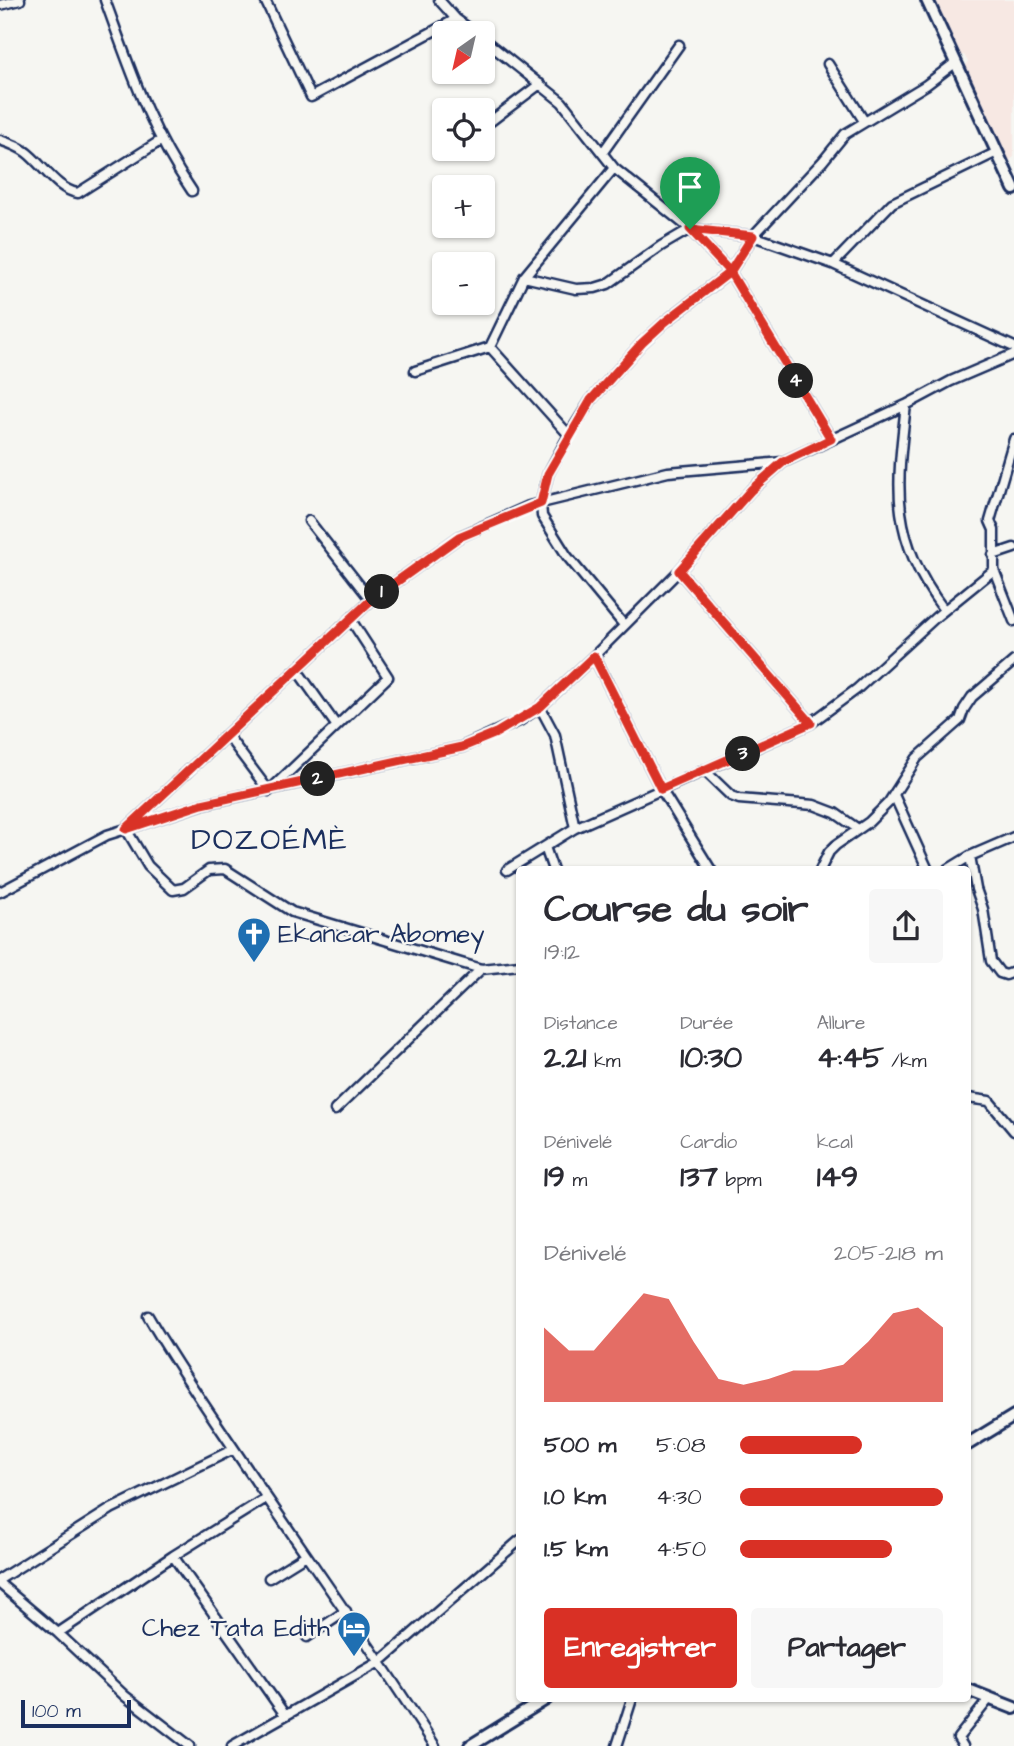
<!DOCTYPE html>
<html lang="fr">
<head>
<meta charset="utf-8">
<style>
	body { margin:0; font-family:"Architects Daughter",sans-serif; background:#f7f7f7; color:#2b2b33; height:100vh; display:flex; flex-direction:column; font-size:26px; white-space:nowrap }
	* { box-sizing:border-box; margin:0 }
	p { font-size:23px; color:#7c7c81 }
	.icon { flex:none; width:38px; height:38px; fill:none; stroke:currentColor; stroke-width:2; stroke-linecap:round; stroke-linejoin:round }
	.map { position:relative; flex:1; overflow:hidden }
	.drawer { position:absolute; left:516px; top:866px; width:455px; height:836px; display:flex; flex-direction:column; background:#fff; border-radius:7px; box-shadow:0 2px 5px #0004 }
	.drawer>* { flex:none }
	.needle { width:46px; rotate:214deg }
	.fabs { position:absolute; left:432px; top:21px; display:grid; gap:14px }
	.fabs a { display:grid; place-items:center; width:63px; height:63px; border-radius:7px; background:#fff; box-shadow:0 2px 5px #0004; font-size:35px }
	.scale { position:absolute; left:21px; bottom:18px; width:110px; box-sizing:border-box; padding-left:7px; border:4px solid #1b2f5e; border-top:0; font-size:19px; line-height:24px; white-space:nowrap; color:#1b2f5e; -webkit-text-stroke:5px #f6f6f2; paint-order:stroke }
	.pin { position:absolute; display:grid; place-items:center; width:60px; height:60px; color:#fff; margin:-72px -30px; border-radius:50% 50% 50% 0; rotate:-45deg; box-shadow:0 0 7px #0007 }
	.pin .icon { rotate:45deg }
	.km { position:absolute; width:35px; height:35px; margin:-18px; border-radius:50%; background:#222; color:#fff; font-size:19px; line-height:35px; text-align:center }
	.round { display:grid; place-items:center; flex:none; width:74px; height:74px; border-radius:7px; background:#f7f7f7 }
	.head { display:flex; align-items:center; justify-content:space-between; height:119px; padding:0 28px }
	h1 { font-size:38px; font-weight:700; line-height:52px }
	.metrics { display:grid; grid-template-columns:repeat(3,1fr); gap:10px; height:119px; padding:7px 28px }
	.metrics div { display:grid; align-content:center }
	.metrics b { font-size:30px; font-weight:700 }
	.metrics small { font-size:19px; font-weight:400 }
	.metrics p { font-size:19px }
	.chart { height:196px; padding:14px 28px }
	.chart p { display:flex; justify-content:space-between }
	.chart svg { width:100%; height:126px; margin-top:7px; fill:#d93025; opacity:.7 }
	.cta { display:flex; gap:14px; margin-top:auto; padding:14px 28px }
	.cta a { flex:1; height:80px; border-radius:7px; background:#d93025; color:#fff; font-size:28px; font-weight:700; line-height:80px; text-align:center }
	.cta a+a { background:#f7f7f7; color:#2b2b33 }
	ul { padding:0 28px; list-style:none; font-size:23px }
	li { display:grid; grid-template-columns:112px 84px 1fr; align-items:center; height:52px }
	li i { height:18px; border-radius:9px; background:#d93025 }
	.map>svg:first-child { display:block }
</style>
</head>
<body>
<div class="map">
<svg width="1014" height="1746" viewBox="0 0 1014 1746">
	<rect width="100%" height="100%" fill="#f6f6f2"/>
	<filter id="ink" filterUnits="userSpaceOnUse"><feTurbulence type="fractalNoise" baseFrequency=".0143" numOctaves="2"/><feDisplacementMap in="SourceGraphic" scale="14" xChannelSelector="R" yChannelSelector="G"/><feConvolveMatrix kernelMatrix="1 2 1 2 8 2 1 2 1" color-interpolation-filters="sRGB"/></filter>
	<g filter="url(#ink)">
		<path fill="#f7e8e3" d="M931,0H1014V157L1007,162L965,68L968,62L964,55L957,56Z"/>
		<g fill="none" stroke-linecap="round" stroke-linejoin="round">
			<g stroke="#1b2f5e" stroke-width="13">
				<path id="street" d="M105,0C131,71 149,128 192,191
					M265,0L311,97L456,19
					M439,0L456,19L475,33
					M0,5L20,0
					M483,39L562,102L614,168L690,229L730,272L831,439
					M828,64L864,121
					M491,121L540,84
					M0,140C9,143 18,146 26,152C42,164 57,190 78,193L160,141
					M603,152L679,45
					M833,264L892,203L997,152
					M524,277L576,289L595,288L608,284L661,246L690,229L753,236L833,264L1014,347
					M490,347L569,435
					M415,371L490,347L524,277L614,168
					M906,405C896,490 890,537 944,610
					M1014,439L990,521L994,530V570L1014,621
					M309,521L371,600
					M993,555L1014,548
					M679,571L811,723
					M624,625L567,556L542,516L541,503L548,474L569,435L591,400L642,343L665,322L730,272L753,236L823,161L845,134L926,85L955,63
					M594,656L661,789L711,870
					M297,670L336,725
					M540,707L555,735L575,828
					M227,735L269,791L388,677L351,620
					M704,770L731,796L739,799L814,805L835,813L858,829
					M894,795L928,870
					M545,847L553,870
					M970,856L976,889L983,909L991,961L1000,973L1006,975L1014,972
					M507,870L575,828L811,723L857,689L936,617L994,570
					M820,870L829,852L836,845L869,822L889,802L917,758L960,720L964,709L972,697L1014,661
					M947,870L970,856L1014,837
					M0,892L107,835L126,829L371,600L459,537L529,506L668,472L783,462L906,405L951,381L1014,354
					M520,965L481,969L292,912L225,869L209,870L184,888L173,890L148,866L126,829L203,804L462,747L521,720L540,707L594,656L679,571L751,490L783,462
					M968,1098L989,1101L1014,1131
					M335,1110L481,969
					M148,1316C174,1361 203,1403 232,1446C299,1546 370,1644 435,1746
					M173,1556L285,1715
					M269,1578L306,1555
					M0,1579L111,1509L234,1449
					M0,1584L58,1633L125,1696L190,1746
					M58,1633L173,1556L266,1498
					M307,1637L346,1611
					M232,1746L381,1661L520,1540
					M617,1746L632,1699
					M963,1746L958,1738L989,1699"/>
			</g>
			<g stroke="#1b2f5e" stroke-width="16">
				<path id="secondary" d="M927,0L1014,189
					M968,1444L1014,1416
					M968,1690L1014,1708
					M470,1746L546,1699"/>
			</g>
			<use href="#street" stroke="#f6f6f2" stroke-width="8"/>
			<use href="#secondary" stroke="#f6f6f2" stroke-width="10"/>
		</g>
	</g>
	<g fill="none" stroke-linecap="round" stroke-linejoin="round" filter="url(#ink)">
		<g stroke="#fff" stroke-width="14">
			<path id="route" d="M690,229L730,272L665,322L642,343L591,400L548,474L541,503L459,537L371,600L126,829L202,804L462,747L496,733L540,707L594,656L661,789L811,723L679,571L751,490L783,462L831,439L730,272L753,236L690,229"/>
		</g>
		<use href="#route" stroke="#d93025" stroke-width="9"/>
	</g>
	<defs>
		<g id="church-pin" transform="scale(1.75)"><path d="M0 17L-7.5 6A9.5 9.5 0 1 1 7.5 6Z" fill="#1f6fb2" stroke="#f6f6f2"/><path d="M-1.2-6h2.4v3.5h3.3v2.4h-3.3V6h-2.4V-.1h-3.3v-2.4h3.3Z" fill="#fff"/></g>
		<g id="hotel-pin" transform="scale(1.75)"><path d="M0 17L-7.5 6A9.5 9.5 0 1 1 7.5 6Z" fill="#1f6fb2" stroke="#f6f6f2"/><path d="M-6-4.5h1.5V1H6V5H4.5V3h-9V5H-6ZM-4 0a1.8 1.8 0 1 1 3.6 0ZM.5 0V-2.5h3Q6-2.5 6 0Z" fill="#fff"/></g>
	</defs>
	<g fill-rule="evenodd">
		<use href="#church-pin" x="254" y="934"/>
		<use href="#hotel-pin" x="354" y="1628"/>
	</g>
	<g text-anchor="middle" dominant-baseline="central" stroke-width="5" stroke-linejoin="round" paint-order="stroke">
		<g font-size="26" fill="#1b2f5e" stroke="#f6f6f2" text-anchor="start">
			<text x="278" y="934">Ekancar Abomey</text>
			<text x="330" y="1628" text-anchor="end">Chez Tata Edith</text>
		</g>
		<g font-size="30" letter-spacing="2" fill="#1b2f5e" stroke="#f6f6f2">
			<text x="270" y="840">DOZOÉMÈ</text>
		</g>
	</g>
</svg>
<div class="fabs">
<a><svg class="needle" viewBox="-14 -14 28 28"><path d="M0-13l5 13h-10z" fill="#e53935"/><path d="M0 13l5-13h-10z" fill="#7c7c81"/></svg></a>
<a><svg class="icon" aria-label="locate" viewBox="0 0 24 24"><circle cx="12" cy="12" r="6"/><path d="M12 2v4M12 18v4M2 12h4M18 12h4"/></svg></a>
<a>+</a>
<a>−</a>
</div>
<div class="scale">100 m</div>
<div class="pin" style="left:690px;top:229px;background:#1e9e55"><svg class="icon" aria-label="arrive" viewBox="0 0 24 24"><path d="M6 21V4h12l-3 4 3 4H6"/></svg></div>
<b class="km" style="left:382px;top:592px">1</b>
<b class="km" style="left:318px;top:779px">2</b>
<b class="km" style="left:743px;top:754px">3</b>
<b class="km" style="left:796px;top:381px">4</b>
<section class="drawer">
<div class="head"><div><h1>Course du soir</h1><p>19:12</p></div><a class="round"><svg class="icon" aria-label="share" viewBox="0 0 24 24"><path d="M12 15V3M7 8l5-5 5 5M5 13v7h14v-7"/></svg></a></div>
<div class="metrics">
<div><p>Distance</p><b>2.21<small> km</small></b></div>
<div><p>Durée</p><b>10:30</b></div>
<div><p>Allure</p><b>4:45<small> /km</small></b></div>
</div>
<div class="metrics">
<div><p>Dénivelé</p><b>19<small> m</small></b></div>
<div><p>Cardio</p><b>137<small> bpm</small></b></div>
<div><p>kcal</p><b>149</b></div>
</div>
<div class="chart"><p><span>Dénivelé</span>205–218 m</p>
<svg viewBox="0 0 160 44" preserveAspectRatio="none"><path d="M0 44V18L10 26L20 26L30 16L40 6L50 8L60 23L70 36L80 38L90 36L100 33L110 33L120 31L130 23L140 13L150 11L160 18V44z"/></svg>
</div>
<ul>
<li><b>500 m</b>5:08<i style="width:60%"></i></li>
<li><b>1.0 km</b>4:30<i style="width:100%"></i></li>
<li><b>1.5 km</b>4:50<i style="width:75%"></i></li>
</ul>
<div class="cta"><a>Enregistrer</a><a>Partager</a></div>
</section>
</div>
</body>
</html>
